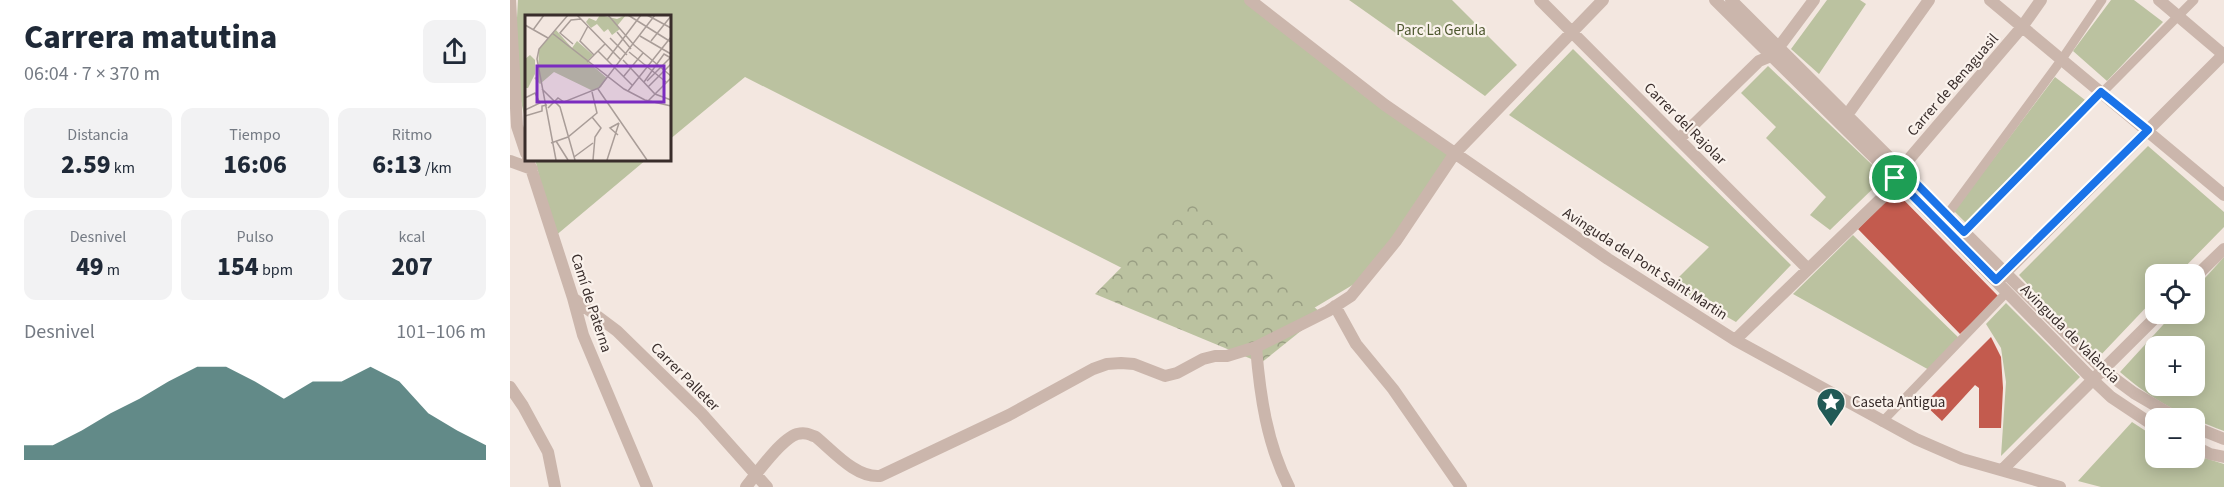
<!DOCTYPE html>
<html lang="es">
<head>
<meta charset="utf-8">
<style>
	body { margin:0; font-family:"Source Sans 3",sans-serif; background:#f2f2f3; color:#1f2937; height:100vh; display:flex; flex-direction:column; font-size:22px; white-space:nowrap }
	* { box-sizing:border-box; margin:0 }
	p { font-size:20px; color:#747a83 }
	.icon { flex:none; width:33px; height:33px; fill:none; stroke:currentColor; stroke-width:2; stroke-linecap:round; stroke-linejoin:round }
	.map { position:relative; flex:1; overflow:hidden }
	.details { display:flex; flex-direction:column; background:#fff; width:510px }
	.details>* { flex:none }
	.fabs { position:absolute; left:1635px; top:264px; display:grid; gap:12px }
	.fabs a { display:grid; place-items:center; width:60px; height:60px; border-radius:12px; background:#fff; box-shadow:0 3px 15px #0003; font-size:30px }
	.pin { position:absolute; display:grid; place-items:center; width:51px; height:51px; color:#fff; margin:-26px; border:3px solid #fff; border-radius:50%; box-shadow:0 2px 6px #0007 }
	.round { display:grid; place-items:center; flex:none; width:63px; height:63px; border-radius:12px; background:#f2f2f3 }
	.overview { display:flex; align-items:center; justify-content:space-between; height:102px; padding:0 24px }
	h1 { font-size:33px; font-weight:800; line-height:45px }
	.metrics { display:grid; grid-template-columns:repeat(3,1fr); gap:9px; height:102px; padding:6px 24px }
	.metrics div { display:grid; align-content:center; border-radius:12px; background:#f2f2f3; text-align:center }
	.metrics b { font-size:26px; font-weight:800 }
	.metrics small { font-size:16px; font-weight:400 }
	.metrics p { font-size:16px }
	.chart { height:168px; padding:12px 24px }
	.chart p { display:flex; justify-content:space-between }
	.chart svg { width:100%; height:108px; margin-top:6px; fill:#215a56; opacity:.7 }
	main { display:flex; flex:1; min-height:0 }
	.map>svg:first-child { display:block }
</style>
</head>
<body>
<main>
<section class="details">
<div class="overview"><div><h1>Carrera matutina</h1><p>06:04 · 7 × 370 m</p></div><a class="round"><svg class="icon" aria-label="share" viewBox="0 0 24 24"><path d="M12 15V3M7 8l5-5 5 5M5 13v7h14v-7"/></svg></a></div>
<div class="metrics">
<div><p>Distancia</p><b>2.59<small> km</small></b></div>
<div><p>Tiempo</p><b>16:06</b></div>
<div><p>Ritmo</p><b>6:13<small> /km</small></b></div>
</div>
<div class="metrics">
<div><p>Desnivel</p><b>49<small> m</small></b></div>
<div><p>Pulso</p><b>154<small> bpm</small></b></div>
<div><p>kcal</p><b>207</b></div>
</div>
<div class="chart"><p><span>Desnivel</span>101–106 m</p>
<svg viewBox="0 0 160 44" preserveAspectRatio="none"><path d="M0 44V38L10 38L20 32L30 25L40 19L50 12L60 6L70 6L80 12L90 19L100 12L110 12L120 6L130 12L140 25L150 32L160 38V44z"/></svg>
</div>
</section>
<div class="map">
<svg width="1714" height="487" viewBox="0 0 1714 487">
	<defs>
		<pattern id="forest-crowns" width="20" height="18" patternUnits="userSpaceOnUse" patternTransform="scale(1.5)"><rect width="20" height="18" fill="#bbc2a0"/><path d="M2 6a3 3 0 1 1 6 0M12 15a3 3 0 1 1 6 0" fill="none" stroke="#999e83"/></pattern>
	</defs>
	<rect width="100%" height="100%" fill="#f3e7e0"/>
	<path fill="#bbc2a0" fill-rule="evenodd" d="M8,0H748L945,153L861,274L752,339L235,77L159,140V16H16V123L4,71Z
		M839,0H942L1007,65L975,96Z
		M1317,0H1350L1356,4L1309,74L1281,49Z
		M1601,0H1624L1653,22L1597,81L1563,51Z
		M1063,49L1281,265L1226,322L1161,285L1199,247L999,115Z
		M1258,66L1375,177L1320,230L1300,215L1316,197L1256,138L1266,127L1231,93Z
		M1545,77L1575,100L1456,223L1444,211Z
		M1638,146L1714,212V227L1668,274H1646L1645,298L1587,359L1509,275Z
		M25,159H137L44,237Z
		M1343,235L1451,340L1421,371L1283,294Z
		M1714,257V431C1674,416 1643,401 1610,372L1663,314H1684L1685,289ZM1646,346H1684V386H1646Z
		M1496,303L1570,377L1491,456L1496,382L1491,348L1476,324Z
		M1622,422L1645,437L1646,458H1684L1685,455L1714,464V487H1591L1568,481Z"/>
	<path fill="url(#forest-crowns)" d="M681,197L812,314L751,363L585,294Z"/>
	<path fill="#c35b4e" d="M1385,191L1489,297L1450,334L1348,229Z
		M1481,337L1491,357L1493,388L1491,428H1469V388L1465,385L1432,421L1414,404Z"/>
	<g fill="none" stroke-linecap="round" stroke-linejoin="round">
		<path stroke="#cbb6ac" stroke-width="9" d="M1437,215L1552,59L1592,0
			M1454,232L1684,0
			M1372,422L1497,292"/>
		<path stroke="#cbb6ac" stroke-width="12" d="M0,0L7,126L16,153
			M740,0L875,105L1098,259L1225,340L1406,439L1452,459L1550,487
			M1030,0L1298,269
			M1205,0L1385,178L1583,380L1601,397L1646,427
			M1221,0L1593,370L1624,393L1667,418
			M1480,0L1714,195
			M1649,0L1714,55
			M1337,115L1419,0
			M1169,139L1249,61L1261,56L1269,47L1304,0
			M18,159L63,298L73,335L137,487
			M0,161L22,169
			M1490,278L1714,54
			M1684,278L1714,249
			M63,298L107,331L192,414L257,487
			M825,306L846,344L883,389L951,487
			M1225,340L1380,190L1388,172L1512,27L1531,0
			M746,347C750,396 757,444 779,487
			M0,387L13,406L38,452L45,487
			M1684,427L1714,439
			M1684,446L1700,454L1714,457
			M1492,470L1649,314
			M236,487C247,473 271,439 287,434C295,432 299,434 306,437C324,452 346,478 370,476L499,415L583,369L597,364L611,363L624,364L655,376L667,373L693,359L705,356H717L746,347L818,311L841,296L886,241L945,153L1093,0"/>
	</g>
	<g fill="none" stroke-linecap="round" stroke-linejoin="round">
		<g stroke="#fff" stroke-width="12">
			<path id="route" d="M1591,92L1638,130L1486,280L1385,178L1391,168L1454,232Z"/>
		</g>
		<use href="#route" stroke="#1a73e8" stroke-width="8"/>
	</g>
	<defs>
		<g id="sight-pin" transform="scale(1.5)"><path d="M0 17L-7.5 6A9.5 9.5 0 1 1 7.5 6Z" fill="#215a56" stroke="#faf2ec"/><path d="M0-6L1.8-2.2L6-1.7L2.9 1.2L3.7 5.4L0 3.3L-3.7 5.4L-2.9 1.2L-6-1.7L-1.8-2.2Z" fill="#fff"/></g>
	</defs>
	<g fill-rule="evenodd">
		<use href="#sight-pin" x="1321" y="402"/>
	</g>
	<g text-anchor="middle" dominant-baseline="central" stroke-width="4.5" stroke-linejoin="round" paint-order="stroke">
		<g font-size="15" fill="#4d572f" stroke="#faf2ec">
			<text x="931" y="30">Parc La Gerula</text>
		</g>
		<g font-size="15" fill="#392d2b" stroke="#faf2ec">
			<text transform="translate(1443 85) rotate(-49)">Carrer de Benaguasil</text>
			<text transform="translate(1175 124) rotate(45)">Carrer del Rajolar</text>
			<text transform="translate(1135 264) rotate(33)">Avinguda del Pont Saint Martin</text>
			<text transform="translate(81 303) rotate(72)">Camí de Paterna</text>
			<text transform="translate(1560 334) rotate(45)">Avinguda de València</text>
			<text transform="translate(175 377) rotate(45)">Carrer Palleter</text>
		</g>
		<g font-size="15" fill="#392d2b" stroke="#faf2ec" text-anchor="start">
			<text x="1342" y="402">Caseta Antigua</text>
		</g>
	</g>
	<g transform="translate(15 15)">
		<rect width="146" height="146" fill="#f3e7e0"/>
		<path d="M31,15L47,33L52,26L68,40L62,46L82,63L76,72L68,76L29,57L15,69L9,63L13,61L14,34Z" fill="#bbc2a0"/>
		<path d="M75,0L92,4L101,0L92,11L95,14L87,20L83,14L79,17L72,9L66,13L61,7L64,3L71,6Z" fill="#bbc2a0"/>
		<path d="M5,40L10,45V59L3,73H0V44Z" fill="#bbc2a0"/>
		<path fill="none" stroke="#a99d98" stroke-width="1.5" d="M52,0L96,45M83,0L109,30L146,61M103,0L146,27M122,0L146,13M0,10L23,23M63,11L55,26L69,40M8,15L19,0M92,17L106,34M27,18L99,74L120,85L146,91M115,21L146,39M85,23L102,40M126,26L146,1M48,29L35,18L46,5L56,4M73,36L108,71M104,37L141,67M82,45L116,0M98,45L130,79L146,85M62,47L80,29M99,61L118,38M122,66L145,43M119,67L139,39L146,43M123,72L146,49M17,74L35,92L50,145M73,74L122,145M103,76L146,22M0,83L10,78L15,88L0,95M123,86L146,63M23,93L33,83L39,87L74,73L130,0M0,101L17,96V91L22,90M67,102L76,113L70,122L68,145M93,120L85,113L94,108M31,126L43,145M26,128L43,122L72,98L67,77M49,142L68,128M31,145L12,44L14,34L43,0M82,145L94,108"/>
		<path fill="#7b2cbf" fill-opacity="0.15" stroke="#7b2cbf" stroke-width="3" d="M12,51H139V87H12Z"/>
		<rect width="146" height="146" fill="none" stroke="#392d2b" stroke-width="3"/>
	</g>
</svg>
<div class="fabs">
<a><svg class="icon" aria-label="locate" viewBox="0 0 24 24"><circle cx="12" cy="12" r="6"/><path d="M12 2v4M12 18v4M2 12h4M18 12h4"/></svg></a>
<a>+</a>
<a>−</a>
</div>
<div class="pin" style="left:1385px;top:178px;background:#1e9e55"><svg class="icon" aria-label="arrive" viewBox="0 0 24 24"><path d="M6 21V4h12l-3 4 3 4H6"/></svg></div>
</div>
</main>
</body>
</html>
